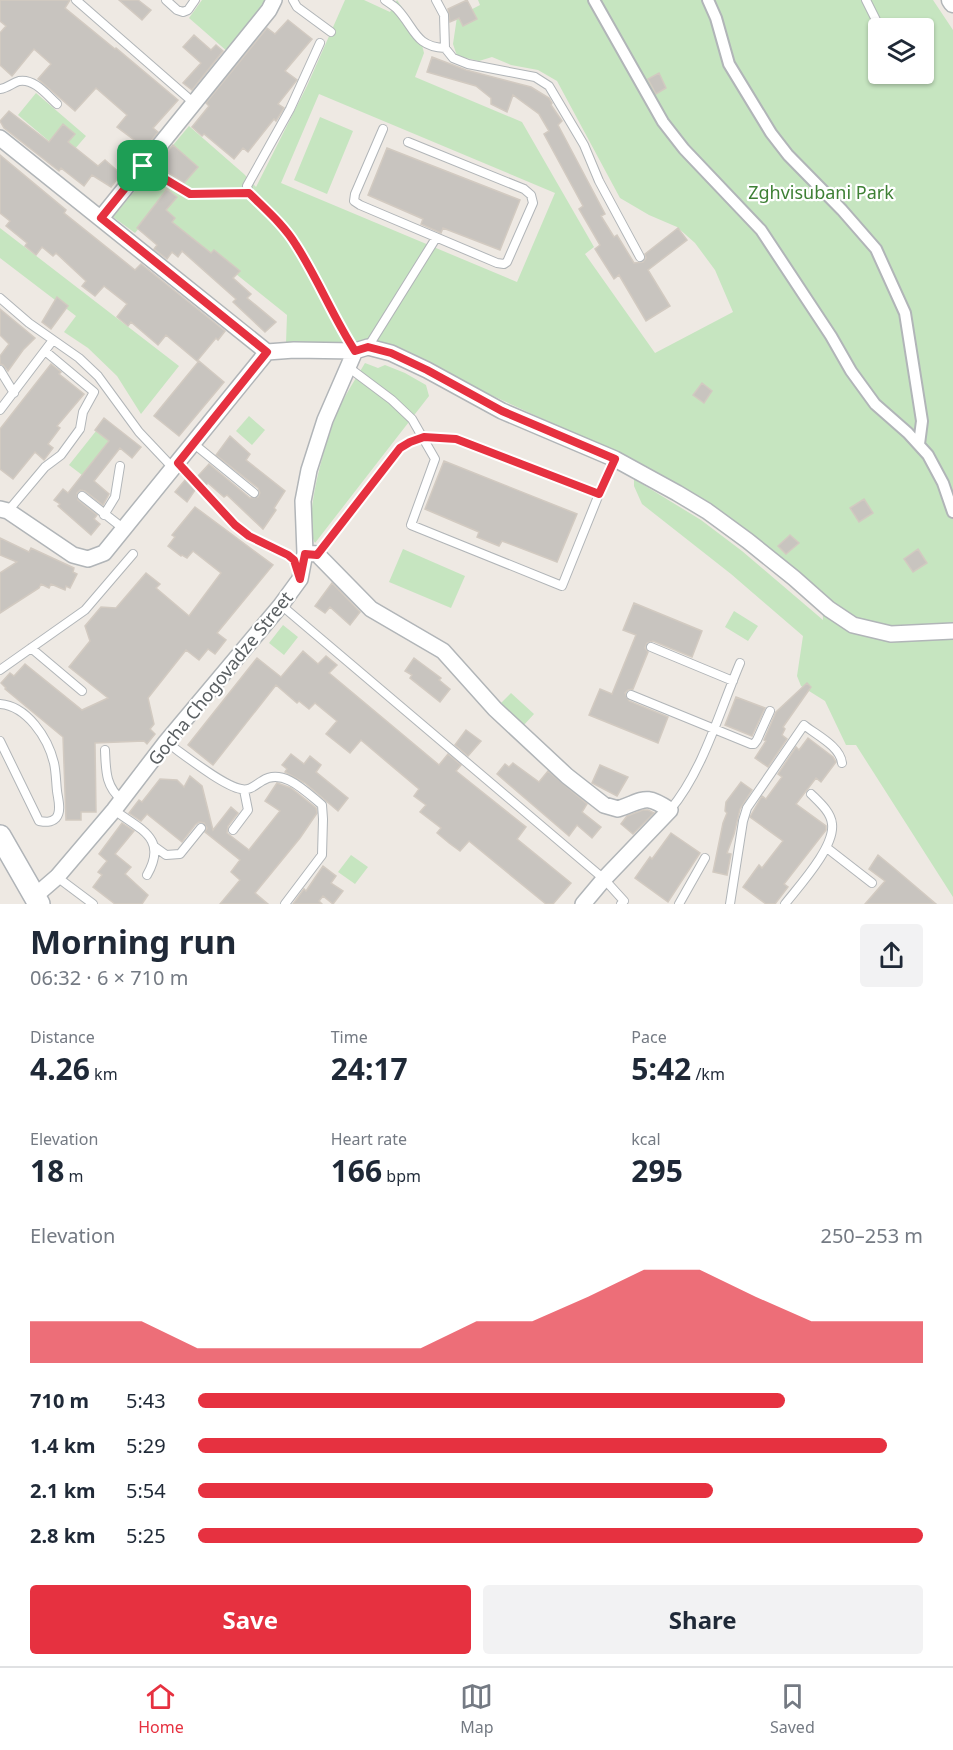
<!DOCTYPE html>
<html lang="en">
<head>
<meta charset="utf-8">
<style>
	body { margin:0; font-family:"Noto Sans",sans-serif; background:#f2f2f3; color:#1f2937; height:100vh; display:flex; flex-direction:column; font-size:22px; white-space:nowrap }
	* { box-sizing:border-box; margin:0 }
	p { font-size:20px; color:#747a83 }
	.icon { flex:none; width:33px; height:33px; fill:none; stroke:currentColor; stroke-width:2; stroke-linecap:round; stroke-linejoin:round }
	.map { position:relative; height:904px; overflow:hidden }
	.drawer { display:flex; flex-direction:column; background:#fff; flex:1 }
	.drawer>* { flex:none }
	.buttons { position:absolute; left:868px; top:18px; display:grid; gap:12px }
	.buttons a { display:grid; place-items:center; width:66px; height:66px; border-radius:6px; background:#fff; box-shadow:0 2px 4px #0004; font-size:30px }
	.pin { position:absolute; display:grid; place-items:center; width:51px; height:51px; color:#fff; margin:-26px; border-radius:12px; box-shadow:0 3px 9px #0006 }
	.round { display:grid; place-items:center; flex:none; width:63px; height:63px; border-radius:6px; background:#f2f2f3 }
	.overview { display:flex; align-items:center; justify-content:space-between; height:102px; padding:0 30px }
	h1 { font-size:33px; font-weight:700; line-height:45px }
	.figures { display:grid; grid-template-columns:repeat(3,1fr); gap:9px; height:102px; padding:6px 30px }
	.figures div { display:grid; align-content:center }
	.figures b { font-size:30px; font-weight:700 }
	.figures small { font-size:16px; font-weight:400 }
	.figures p { font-size:16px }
	.chart { height:168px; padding:12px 30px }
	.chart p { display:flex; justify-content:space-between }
	.chart svg { width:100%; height:108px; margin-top:6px; fill:#e63140; opacity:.7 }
	.action { display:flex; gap:12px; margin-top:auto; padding:12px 30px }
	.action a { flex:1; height:69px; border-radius:6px; background:#e63140; color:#fff; font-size:24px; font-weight:700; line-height:69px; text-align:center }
	.action a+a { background:#f2f2f3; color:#1f2937 }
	ul { padding:0 30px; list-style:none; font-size:20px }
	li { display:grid; grid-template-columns:96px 72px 1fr; align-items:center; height:45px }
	li i { height:15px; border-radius:8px; background:#e63140 }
	.tabs { display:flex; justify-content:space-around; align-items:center; height:84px; border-top:2px solid #e0e1e3; background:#fff; font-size:16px; color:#747a83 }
	.tabs a { display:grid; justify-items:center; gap:3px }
	.tabs .current { color:#e63140 }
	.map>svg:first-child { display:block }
</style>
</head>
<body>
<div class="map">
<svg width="953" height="904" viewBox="0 0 953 904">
	<rect width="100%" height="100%" fill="#eee9e3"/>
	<path fill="#c6e5c0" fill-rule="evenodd" d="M202,0H265V4L228,52L189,18Z
		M345,0H364L390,12L397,0L419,33L424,53L415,77L522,122L594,247L585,254L655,353L733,312L715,270L695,243L677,227L649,215L620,198L557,81L538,70L511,65L492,57L479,61L457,56L453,44L457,17L480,5L478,0H933L953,30V897L856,745H846L825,701L801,686L797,676L803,636L731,574L642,504L634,486V479L701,520L742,551L823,620L822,591L759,539L710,504L646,466L471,386L371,344L286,343L287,315L155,209L135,233L113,217L189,126L244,174L256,187L307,86ZM879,28H924V74H879ZM319,94L555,193L517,282L281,183Z
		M36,93L86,136L68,157L18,115Z
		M320,117L353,131L327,194L294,180Z
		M0,228L179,366L141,414L117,376L88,348L64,332L76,316L0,258Z
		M365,363L378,368L385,365L405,373L426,385L429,396L315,543C301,519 329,429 341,404C348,390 357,377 365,363Z
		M249,416L265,430L252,445L236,431Z
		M96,431L109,441L82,475L69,465Z
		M403,549L465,576L451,608L389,582Z
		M734,611L758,626L748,641L725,627Z
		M283,625L298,637L284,655L269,643Z
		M511,693L534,714L523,726L500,704Z
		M351,855L368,867L355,884L338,872Z"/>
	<path fill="#c8c4bf" stroke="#d2cac1" stroke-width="1.5" d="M0,0H70L65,8L115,49L116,48L178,100L153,128L158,132L145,148L117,127L127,115L96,88L75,111L38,79L51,64L34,49L12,76L0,65V33L6,26L0,21Z
		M119,0H138L151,10L142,20Z
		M467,0L477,19L463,26L459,18L450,22L448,9Z
		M288,20L312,39L285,71L297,80L278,104L284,108L276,121L274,119L248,152L243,148L234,159L204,134L202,136L192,127L209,106L206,103L267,28L275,34Z
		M194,35L211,50L216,45L223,51L192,90L183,83L201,63L183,47Z
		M432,57L466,70L531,87L549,98L552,103L551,105L562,121L558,125L605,214L601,216L614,237L617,235L634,263L643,262L646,258L645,254L678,228L687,240L648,270L670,306L646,321L619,275L614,279L595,249L600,245L579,209L583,206L544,134L549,131L539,114L513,95L507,112L491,104V98L476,86L427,72Z
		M659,73L666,88L656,94L648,79Z
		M9,111L49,142L63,124L75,134L68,142L98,166L105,160L121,174L111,187L92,175L84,186L61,168L59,171L4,128L0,121Z
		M173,145L198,167L184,183L156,165Z
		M387,148L520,200L500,250L443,228L441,233L421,224L423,219L368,195Z
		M0,155L66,210L64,213L135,270L141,264L225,331L218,340L216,338L197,361L166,335L158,345L131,322L128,326L117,317L127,304L104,286L95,296L82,286L86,281L56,253L53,256L42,247L36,255L25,246L27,243L6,226L10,221L0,213Z
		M167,189L177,197L166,210L175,218L172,222L211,253L214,250L240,271L233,278L251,294L247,298L276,322L265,332L233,302L236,299L182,251L178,257L172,252L167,259L154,249L157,245L137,228Z
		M57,297L68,306L51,329L42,322Z
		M0,309L35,338L23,350L8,371L3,365L0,364V356L9,344L0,335Z
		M199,361L224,382L179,436L154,416Z
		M51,364L61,372L59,374L84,394L57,426L60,428L48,444L53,448L44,460L35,452L13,479L0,469V429Z
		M702,383L712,391L704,403L693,395Z
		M104,418L141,447L132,458L120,448L94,481L109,494L103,505L85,491L80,490L77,493L78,500L97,515L94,519L100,524L91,535L58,506L60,504L54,500L63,489L68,493L109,441L95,430Z
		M230,436L250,454L246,460L285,491L274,508L276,510L263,529L227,495L224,497L208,483L206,485L198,476L209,464L250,498L258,497L260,493L258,488L216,455Z
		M444,461L577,514L557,562L502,541L499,546L477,537L479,532L425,509Z
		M185,480L195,490L187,502L175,492Z
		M864,499L873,513L859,522L850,508Z
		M195,507L273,565L217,633L226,640L215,654L208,649L199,660L186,650L148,698L154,724L150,729L155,734L147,744L144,741L95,743L96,812H81V820H66L63,737L5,689L6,688L1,683L10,673L14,676L25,664L82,710L108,698L69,667L90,641L85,626L101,607L116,608L146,573L160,584L156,588L189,616L221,573L193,551L187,558L182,555L181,556L168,546L175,537L172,535Z
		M790,535L799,543L786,554L778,546Z
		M0,538L29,552L31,548L74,568L73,572L77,574L70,588L66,586L65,590L51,584L49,588L41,584L39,588L0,613V573L17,562L0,555Z
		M918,549L927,563L913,572L904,559Z
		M332,583L360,612L350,625L330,607L325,613L315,606Z
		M634,603L702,631L692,657L653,641L647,643L645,648L648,652L633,689L628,690L625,693L629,701L668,717L658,743L589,715L600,689L612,694L636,635L623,630Z
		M303,651L318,664L326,656L337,665L329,673L439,765L448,754L461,765L456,771L526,827L517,839L571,883L553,904H546L469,841L460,851L449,843L437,833L441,828L420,812L426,805L414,796L419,789L361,740L350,753L326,734L337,721L315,703L309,709L299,701L297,703L276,685L213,765L188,745L257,658L281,677Z
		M414,658L441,678L439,680L450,689L440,702L410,678L412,675L405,671Z
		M807,683L811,687L783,727L785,729L782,735L787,739L768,767L755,758L766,741L764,740L776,712Z
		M736,697L765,708L752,736L725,725Z
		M466,730L481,741L468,756L455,745Z
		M808,738L833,757L836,762L821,782L816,778L796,804L826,826V830L784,884L788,887L775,904H766L743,887L759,865L762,868L783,841L750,817L762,796L766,799L782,777L778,774L796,747L799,750Z
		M291,754L304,764L310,756L321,765L316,772L348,798L338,811L305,783L285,772L287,769L282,765Z
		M513,763L539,782L548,771L587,804L582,812L601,827L592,838L577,825L569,836L497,774L505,764L509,767Z
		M600,765L628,777L617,796L592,783Z
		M190,776L202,786L213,830L231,807L238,813L228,826L227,833L249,850L280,811L265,801L277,783L291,788L316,808L317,813L300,838L255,893L268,904H220L240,880L231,872L240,860L205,832L207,828L204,823L199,822L195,825L182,842L147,814L141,821L129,813L139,800L142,802L160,779L177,780L184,787Z
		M741,782L752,790L740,809L734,834L727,853L731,854L727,875L713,872L723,823L727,813L725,811L726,802Z
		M643,810H648L654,813L633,834L621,824L627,816Z
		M122,823L134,831L115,854L131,867L125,874L148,895L142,904H115L93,887L102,875L98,872L107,861L99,854Z
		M671,833L700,853L668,902L635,878L650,857L652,859Z
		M878,855L895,869L936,904H865L885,881L869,869Z
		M323,866L336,876L331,883L343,891L333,904L323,896L319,901L322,904H293L304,889L306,891Z"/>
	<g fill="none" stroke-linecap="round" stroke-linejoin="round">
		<g stroke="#b1b5b8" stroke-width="10">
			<path id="service" d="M76,0L194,103
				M166,0L177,10L183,12L188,10L195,0
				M293,0L297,7L331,32
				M385,0C389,3 394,6 397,9C415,28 415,47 445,48
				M436,0L444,15L445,48L453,58L468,64L535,77L549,86L584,145L599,181L640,257
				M866,0L880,28
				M0,89C8,88 12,83 19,81C34,78 47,95 57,104
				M383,129L355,194L354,201L360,205L497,263L504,264L507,262L533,203L531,195L524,189L408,142
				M143,166L190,194L249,193C265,209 283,225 296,244C318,278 332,317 355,350
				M249,193L247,186L290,109L320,43
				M0,298L29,323L79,358L98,376L139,432L173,468
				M368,347L436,238
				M348,367L392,400L412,419L435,459L411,525L562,586L599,494
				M0,370L14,393
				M0,410L53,340
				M194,444L254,493
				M178,463L235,525L250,536L288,555L294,560L298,572
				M82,496L124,529
				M8,511L45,467L61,455L80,429L83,412L94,392L45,351
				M104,515L115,497L120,466
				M317,554L400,448L410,442L424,437L456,439L599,494L615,459
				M281,605L604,879L624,901L621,904
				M651,647L733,681
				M31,648L82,691
				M0,670L85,610L133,554
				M631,695L751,744H754L757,740L770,711
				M0,704C27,706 48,738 54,763C56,772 56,782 57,791C58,799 62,811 56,818C51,823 45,822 39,821L0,741
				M166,742C182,753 223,786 241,789C250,791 255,785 262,781C283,767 306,792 322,805L323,819L322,855L285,904
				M105,750C106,770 105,786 122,800
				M114,810C141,830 168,838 147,875
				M670,810C703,771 720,710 740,663
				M233,830L248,810L244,790
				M155,847L166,855L180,854L201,828
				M827,848L872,883
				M57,877L93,904
				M679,904L705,858
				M730,904L743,821L747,808L804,725C816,735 840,746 842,763
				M785,904C799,886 835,847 832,824C831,812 819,802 811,794"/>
		</g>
		<g stroke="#b1b5b8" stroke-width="14">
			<path id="pedestrian" d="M594,0L663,122L684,149L761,230L831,336L851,371L875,404L908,433L928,455L943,483L953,512
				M708,0L716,18L729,64L771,133L788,155L842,210L876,249L905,313L922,421L919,444"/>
		</g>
		<g stroke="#b1b5b8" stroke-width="18">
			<path id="minor" d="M0,138L267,352L294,350L355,351L368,347L391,353L427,370L502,411L615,459L677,493L707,511L748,541L794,578L829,609L853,625L891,634L953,631
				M101,218L269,10L274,0
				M0,509L8,511L73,555L88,559L104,553L267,352
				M305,553L317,554L371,609L443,651L495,709L567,776L604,805L618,809C645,800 644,793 670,810L604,879L583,904
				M35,896L57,877L114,810L166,742L281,605L300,579L305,553L303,501L309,470L325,420L355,351"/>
		</g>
		<g stroke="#b1b5b8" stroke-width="21">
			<path id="tertiary" d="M951,0L953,3"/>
		</g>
		<g stroke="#b0b4b8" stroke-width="24">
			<path id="secondary" d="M0,836L39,904"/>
		</g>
		<use href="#service" stroke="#fff" stroke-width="8"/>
		<use href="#pedestrian" stroke="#fff" stroke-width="10"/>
		<use href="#minor" stroke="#fff" stroke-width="15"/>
		<use href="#tertiary" stroke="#fff" stroke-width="18"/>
		<use href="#secondary" stroke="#fff" stroke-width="21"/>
	</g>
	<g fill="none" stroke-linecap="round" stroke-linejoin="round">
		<g stroke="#fff" stroke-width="12">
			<path id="route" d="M143,166L190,194L249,193C265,209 284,225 296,245C318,279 333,317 355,351L368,347L391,353L427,370L502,411L615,459L599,494L456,439L424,437L410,442L400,448L317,555L305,554L300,579L294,560L288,555L249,536L235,525L178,463L267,352L101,218Z"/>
		</g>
		<use href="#route" stroke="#e63140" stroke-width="8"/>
	</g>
	<g text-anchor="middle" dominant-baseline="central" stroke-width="4.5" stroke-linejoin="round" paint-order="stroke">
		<g font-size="18" fill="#3e8035" stroke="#fff">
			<text x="821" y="192">Zghvisubani Park</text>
		</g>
		<g font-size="18" fill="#5b6063" stroke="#fff">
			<text transform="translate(220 678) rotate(-51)">Gocha Chogovadze Street</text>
		</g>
	</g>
</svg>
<div class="buttons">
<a><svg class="icon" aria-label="layers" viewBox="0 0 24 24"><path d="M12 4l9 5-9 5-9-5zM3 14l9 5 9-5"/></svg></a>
</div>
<div class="pin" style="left:143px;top:166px;background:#1e9e55"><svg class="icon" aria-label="arrive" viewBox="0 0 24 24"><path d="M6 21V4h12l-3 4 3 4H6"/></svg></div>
</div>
<section class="drawer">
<div class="overview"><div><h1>Morning run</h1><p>06:32 · 6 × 710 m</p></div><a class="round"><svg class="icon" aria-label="share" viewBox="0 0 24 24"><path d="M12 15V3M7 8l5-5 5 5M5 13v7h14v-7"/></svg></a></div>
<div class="figures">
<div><p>Distance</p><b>4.26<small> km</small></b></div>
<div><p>Time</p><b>24:17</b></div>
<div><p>Pace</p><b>5:42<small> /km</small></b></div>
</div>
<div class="figures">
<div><p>Elevation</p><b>18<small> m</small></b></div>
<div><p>Heart rate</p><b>166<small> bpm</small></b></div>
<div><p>kcal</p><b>295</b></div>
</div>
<div class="chart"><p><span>Elevation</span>250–253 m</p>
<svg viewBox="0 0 160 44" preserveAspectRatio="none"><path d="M0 44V27L10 27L20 27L30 38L40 38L50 38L60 38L70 38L80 27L90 27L100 17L110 6L120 6L130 17L140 27L150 27L160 27V44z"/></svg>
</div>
<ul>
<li><b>710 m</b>5:43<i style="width:81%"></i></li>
<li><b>1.4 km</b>5:29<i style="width:95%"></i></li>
<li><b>2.1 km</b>5:54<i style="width:71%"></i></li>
<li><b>2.8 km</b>5:25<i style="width:100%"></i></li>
</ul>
<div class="action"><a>Save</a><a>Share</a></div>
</section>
<nav class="tabs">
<a class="current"><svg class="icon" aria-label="home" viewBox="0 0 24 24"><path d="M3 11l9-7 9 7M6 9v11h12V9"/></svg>Home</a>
<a><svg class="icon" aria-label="map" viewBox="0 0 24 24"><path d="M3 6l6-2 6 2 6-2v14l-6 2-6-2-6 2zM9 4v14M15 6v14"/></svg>Map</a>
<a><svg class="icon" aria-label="saved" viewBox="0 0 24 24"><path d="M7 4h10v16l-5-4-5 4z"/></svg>Saved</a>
</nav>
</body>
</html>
